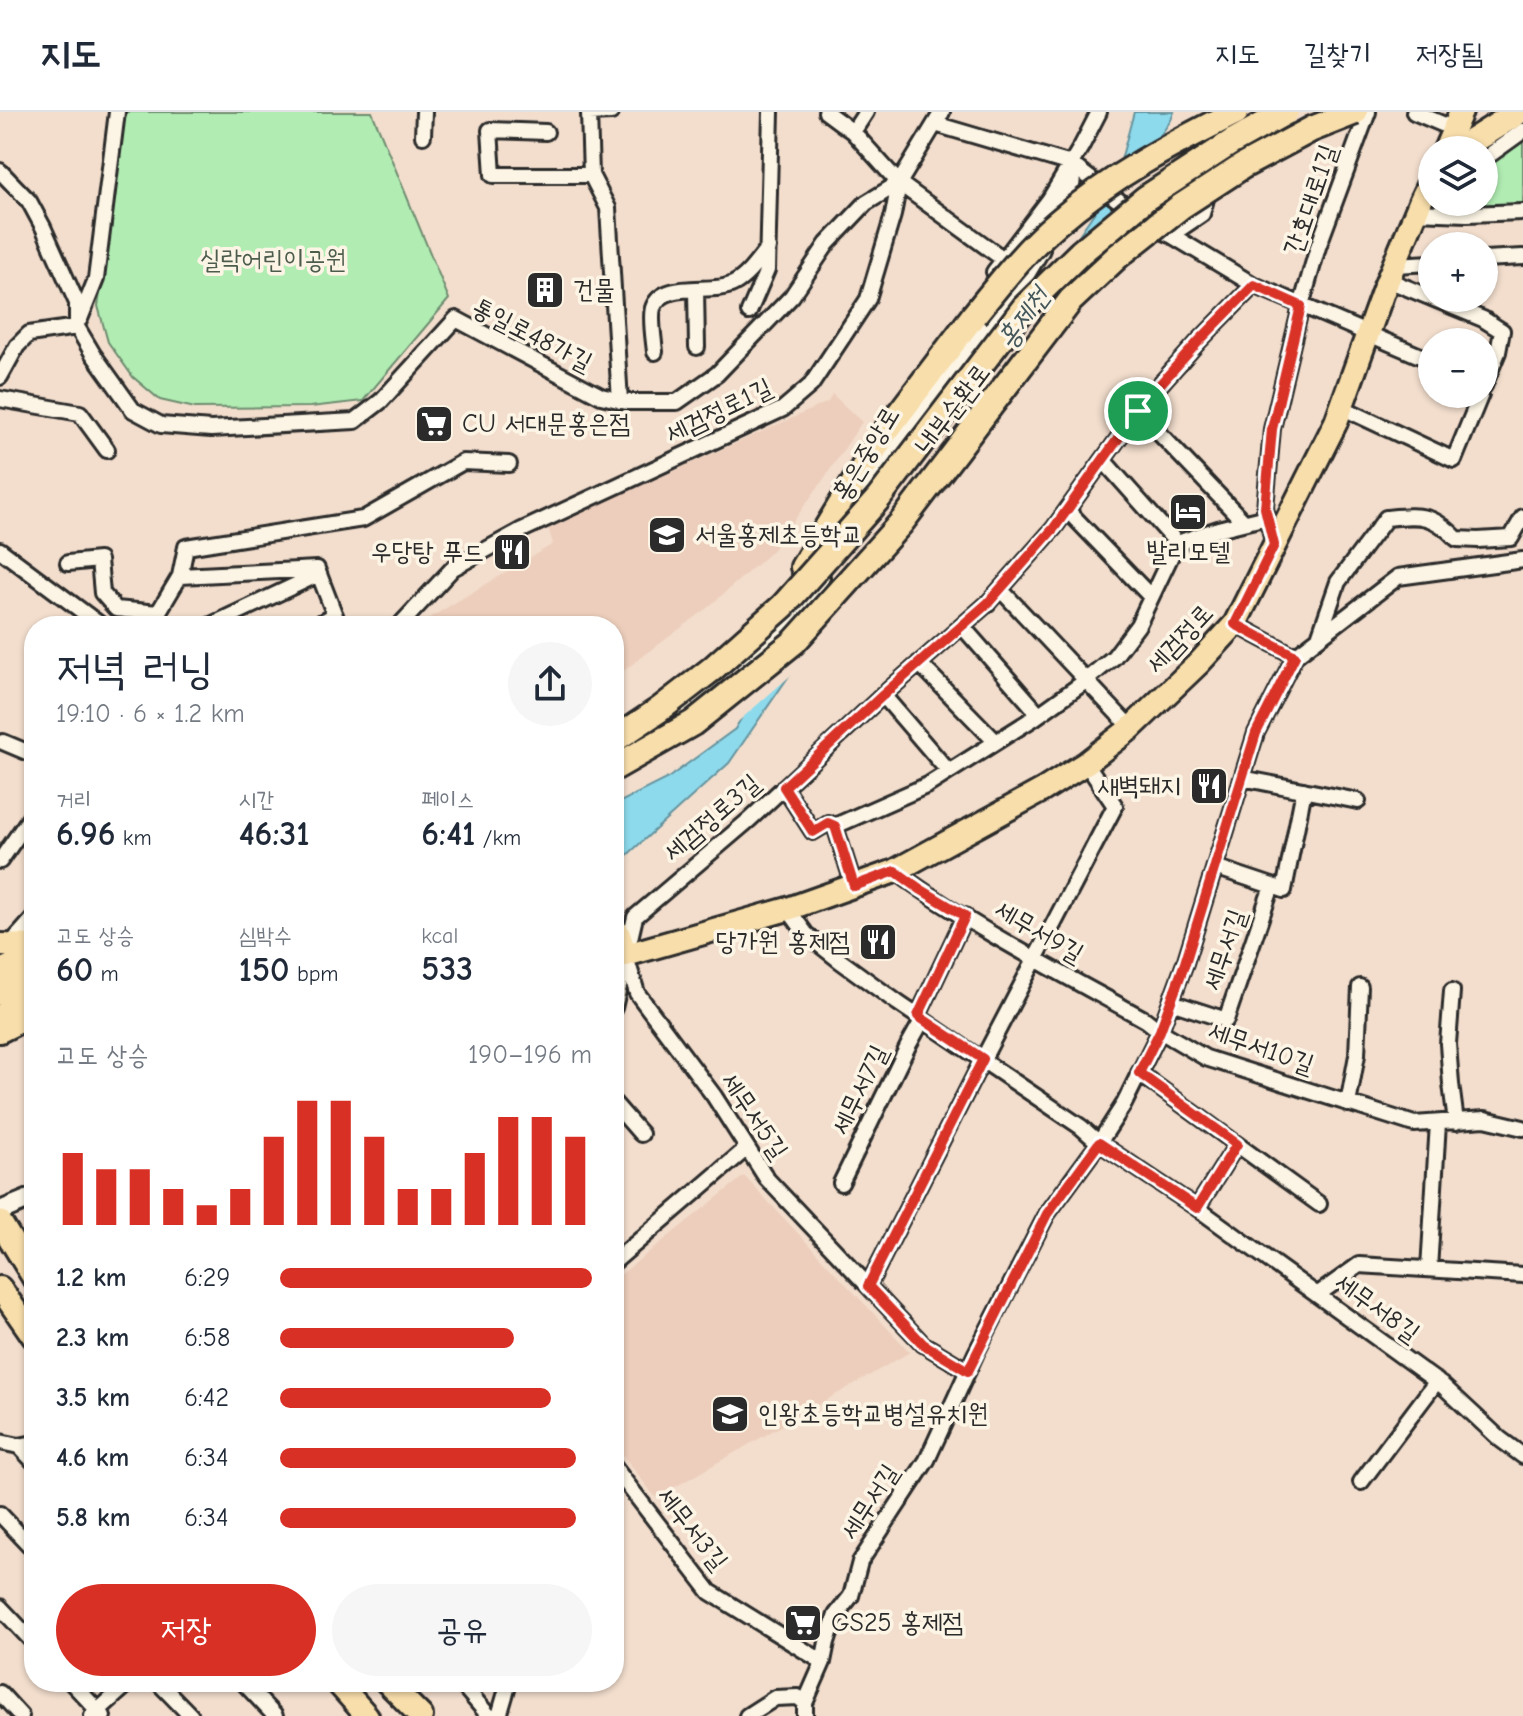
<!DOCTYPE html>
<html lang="ko">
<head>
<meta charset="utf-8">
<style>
	body { margin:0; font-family:"Comic Neue","Poor Story",sans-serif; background:#f6f6f7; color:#1f2937; height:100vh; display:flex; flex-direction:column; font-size:30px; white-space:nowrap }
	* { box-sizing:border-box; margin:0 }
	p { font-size:26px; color:#747a83 }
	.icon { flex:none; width:44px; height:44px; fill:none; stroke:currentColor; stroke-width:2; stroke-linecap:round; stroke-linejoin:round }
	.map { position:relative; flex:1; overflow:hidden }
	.drawer { position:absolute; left:24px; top:504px; width:600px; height:1076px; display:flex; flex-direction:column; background:#fff; border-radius:32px; box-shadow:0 2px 6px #0004 }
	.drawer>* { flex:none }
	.controls { position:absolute; left:1418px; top:24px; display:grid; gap:16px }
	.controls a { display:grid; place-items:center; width:80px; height:80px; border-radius:50%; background:#fff; box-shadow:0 2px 6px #0004; font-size:40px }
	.pin { position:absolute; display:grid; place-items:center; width:68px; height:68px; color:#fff; margin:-34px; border:4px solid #fff; border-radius:50%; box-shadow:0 2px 8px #0007 }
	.round { display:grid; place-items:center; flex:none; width:84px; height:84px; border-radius:42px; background:#f6f6f7 }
	.overview { display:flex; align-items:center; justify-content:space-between; height:136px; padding:0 32px }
	h1 { font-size:44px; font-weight:600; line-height:60px }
	.metrics { display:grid; grid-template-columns:repeat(3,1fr); gap:12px; height:136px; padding:8px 32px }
	.metrics div { display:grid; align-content:center }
	.metrics b { font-size:34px; font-weight:600 }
	.metrics small { font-size:22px; font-weight:400 }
	.metrics p { font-size:22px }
	.chart { height:224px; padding:16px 32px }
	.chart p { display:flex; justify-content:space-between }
	.chart svg { width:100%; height:144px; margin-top:8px; stroke:#d93025; stroke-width:6 }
	.cta { display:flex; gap:16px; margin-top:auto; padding:16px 32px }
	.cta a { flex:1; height:92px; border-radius:48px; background:#d93025; color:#fff; font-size:32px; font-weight:600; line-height:92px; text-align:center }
	.cta a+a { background:#f6f6f7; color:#1f2937 }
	ul { padding:0 32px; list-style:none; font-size:26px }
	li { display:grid; grid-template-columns:128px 96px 1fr; align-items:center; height:60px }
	li i { height:20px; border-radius:10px; background:#d93025 }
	header { display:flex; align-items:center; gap:48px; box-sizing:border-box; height:112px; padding:0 40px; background:#fff; border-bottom:2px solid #e0e1e3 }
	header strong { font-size:38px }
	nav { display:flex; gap:44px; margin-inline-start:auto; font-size:28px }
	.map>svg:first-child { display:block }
</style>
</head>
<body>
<header>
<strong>지도</strong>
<nav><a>지도</a><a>길찾기</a><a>저장됨</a></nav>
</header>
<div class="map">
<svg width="1523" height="1604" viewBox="0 0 1523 1604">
	<rect width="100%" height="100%" fill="#f3decd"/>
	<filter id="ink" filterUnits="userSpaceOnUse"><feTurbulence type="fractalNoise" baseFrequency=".0125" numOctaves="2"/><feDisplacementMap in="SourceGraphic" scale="16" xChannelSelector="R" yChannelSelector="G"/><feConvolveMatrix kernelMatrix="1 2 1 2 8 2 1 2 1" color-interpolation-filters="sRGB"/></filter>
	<g filter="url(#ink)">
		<path fill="#edcebc" d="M832,282L862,310L826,364L772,439L705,498L614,566V514H416L553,432L548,415L828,290Z
			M744,1064L910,1240L656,1386L614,1332V1168Z"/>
		<path fill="#b1edb3" stroke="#6e8c6f" stroke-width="2" d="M125,0H372L449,187L363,289L310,295L195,296L160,288L133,265L108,230L98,194L113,98Z
			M1523,23V97L1424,98L1434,90H1484V51Z"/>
		<path fill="#8ddaec" stroke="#66949f" stroke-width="2" d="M1134,0H1174L1171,8L1121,80L1087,147L835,497L729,651L614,755V693L668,666L735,617L790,522L1015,217L1115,70Z"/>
		<path fill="#f3decd" d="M1123,87L1091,149L1047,203L797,558L732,615L724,620L732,615L826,450L1012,214L1062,141Z"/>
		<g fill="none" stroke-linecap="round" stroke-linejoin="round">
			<g stroke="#2b2b2b" stroke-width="20">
				<path id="minor" d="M826,0L853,20L899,71L1010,152
					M1414,0L1454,17
					M935,12L1071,52L1153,115L1171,123L1254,173L1432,249
					M546,20L490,18L493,63H591L589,1L611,0
					M853,20L866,0
					M423,24L424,0
					M1484,47L1523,19
					M0,59L29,89L43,115L77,191V215L93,242L133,298L161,313L211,317L355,309L381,289L456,207L601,284L627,290H677L717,262L792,184L827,132L866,91L899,71
					M591,63L608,96L620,289
					M1415,100L1467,102L1523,100
					M1171,123L1202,102L1219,38
					M1484,147L1523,145
					M1394,153L1432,151
					M994,160L1049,88L1081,35L1099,0
					M1388,168L1483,207L1502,219L1498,240L1484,274
					M696,177L697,235
					M749,200L767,158L771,0
					M80,207L96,167L117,0
					M655,240C654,229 650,206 653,196C663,167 712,183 733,172C747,165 758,149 768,136
					M0,265L17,234L29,222L77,215
					M0,287L80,301L107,338
					M1341,295L1454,348L1481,282
					M1138,299L1244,410
					M1103,348L1177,431
					M1067,398L1151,485
					M1274,433L1265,396L1272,317L1301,194L1318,135L1368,0
					M0,438L102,514
					M68,451L99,448L102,481L116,497L158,501L180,464L186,435L363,407L463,350L509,352
					M180,464L317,457L339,514
					M1000,477L1131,616
					M1235,512L1295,544
					M209,514L319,462
					M315,514L335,503
					M399,514L453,456L522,418L783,297L811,273L868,187L893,103L899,71L942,0
					M962,514L1039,602
					M1319,525L1338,470L1386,406C1420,403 1432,401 1457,427L1478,428L1511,426L1523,405
					M919,551L996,630
					M883,583L949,660
					M3,630L34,643
					M1242,666L1358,689
					M784,675L813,720L828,711L835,714
					M0,749L34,700
					M1215,755L1284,778L1304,678
					M895,759C973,816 1061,861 1146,908L1160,919L1206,946L1414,1012L1485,1007L1523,1016
					M854,774L835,714L928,673L1034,606L1080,573L1114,545L1138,513L1177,431L1218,417L1267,405
					M788,797L806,822L839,848L898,891L1081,1015L1099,1031L1197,1096L1443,1274L1500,1327L1523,1344
					M9,834L34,806
					M627,848L637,881L714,984L767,1067L923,1232L968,1259
					M1452,879L1448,932L1451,972L1456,1010
					M1171,890L1226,908L1272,774
					M614,896L635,805L749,708L883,583L988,491L1054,416L1146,288L1198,230L1254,173
					M918,904L965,804
					M1139,961L1319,1092
					M614,991L641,1022
					M1348,992L1357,943L1360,875
					M841,1071L909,932L923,907
					M1197,1096L1237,1032
					M614,1150L747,1036
					M1429,1157L1438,1011
					M868,1174L983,947L1115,694L1086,651
					M1317,1183L1359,1153L1523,1163
					M0,1330L19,1334L34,1331
					M19,1334L34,1350
					M614,1355L710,1480L823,1550
					M1361,1370L1437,1269
					M0,1402L34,1438
					M0,1495L34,1531
					M71,1570L103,1604
					M158,1570L191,1604
					M243,1570L275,1604
					M460,1570L489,1604
					M0,1581L21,1604
					M92,1604L130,1570
					M499,1604L509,1570
					M747,1604L775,1586L798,1585L805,1591
					M805,1604V1591L823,1550L827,1530L836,1503L851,1484L860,1450L927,1348L976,1241L1047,1102L1099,1031L1124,992L1160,919L1185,851L1256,621L1295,544L1398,465L1523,448"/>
			</g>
			<g stroke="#2b2b2b" stroke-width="24">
				<path id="tertiary" d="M1056,107C1068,86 1072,77 1071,52
					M871,382L900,331L985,213L1025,162L1040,137
					M660,618L748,549L805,488L820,465
					M0,1099L34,1085"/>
			</g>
			<g stroke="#2b2b2b" stroke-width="28">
				<path id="primary" d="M1445,38L1461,0
					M614,818L618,820L626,843
					M0,833L34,834
					M614,837L626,843L788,797L895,759L1043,678L1086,651L1131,616L1199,551L1235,512L1336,310L1384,177L1421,88L1432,65
					M0,859L34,845
					M0,919L34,902
					M0,1110L34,1166
					M0,1176L34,1225
					M337,1570L367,1604
					M387,1570L421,1604"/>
			</g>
			<g stroke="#2b2b2b" stroke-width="30">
				<path id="trunk" d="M1458,38L1518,0
					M803,455L883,323L974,203
					M0,881L34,867
					M0,905L34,891"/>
			</g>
			<use href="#minor" stroke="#fcf5e5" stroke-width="14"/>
			<use href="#tertiary" stroke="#fcf5e5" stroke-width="18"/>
			<use href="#primary" stroke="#f8deab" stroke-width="22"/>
			<use href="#trunk" stroke="#f8deab" stroke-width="24"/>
			<g stroke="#2b2b2b" stroke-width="30" stroke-linecap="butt">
				<path id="trunk-bridge" d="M974,203C1000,171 1025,138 1057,111C1111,64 1172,32 1236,0
					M614,628L659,598L712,557L783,494L878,387L1024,196L1081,140L1146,86L1232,30L1286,0
					M614,656L693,611L794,530L901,411L1071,188L1118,144L1180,95L1243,54L1312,17L1355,0"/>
			</g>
			<use href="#trunk-bridge" stroke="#f8deab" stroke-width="24"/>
		</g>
	</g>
	<g fill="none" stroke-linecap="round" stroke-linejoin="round" filter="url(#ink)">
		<g stroke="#fff" stroke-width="16">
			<path id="route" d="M1254,173L1301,194L1272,317L1265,396L1274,433L1235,512L1295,544L1256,621L1185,851L1160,919L1139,961L1237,1032L1197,1096L1099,1031L1047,1102L968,1259L923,1232L868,1174L983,947L918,904L965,804L920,777L895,759L854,774L835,714L828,711L813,720L784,675L883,583L988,491L1054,416L1146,288L1198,230Z"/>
		</g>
		<use href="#route" stroke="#d93025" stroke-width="10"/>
	</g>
	<defs>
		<g id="building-square" transform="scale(2)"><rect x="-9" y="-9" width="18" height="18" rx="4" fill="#2b2b2b" stroke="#fcf5e5"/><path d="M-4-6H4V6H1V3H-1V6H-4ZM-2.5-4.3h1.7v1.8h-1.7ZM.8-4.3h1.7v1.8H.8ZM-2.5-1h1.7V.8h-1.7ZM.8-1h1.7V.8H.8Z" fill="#fff"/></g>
		<g id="supermarket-square" transform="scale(2)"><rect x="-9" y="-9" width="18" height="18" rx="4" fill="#2b2b2b" stroke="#fcf5e5"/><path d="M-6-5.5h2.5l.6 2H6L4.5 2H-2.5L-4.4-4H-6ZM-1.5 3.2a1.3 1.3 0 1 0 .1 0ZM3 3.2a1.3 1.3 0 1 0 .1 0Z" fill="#fff"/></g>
		<g id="hotel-square" transform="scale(2)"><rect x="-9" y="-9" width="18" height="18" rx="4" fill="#2b2b2b" stroke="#fcf5e5"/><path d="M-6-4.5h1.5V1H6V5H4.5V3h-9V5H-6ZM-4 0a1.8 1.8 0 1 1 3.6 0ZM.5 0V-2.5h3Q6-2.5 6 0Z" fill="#fff"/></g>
		<g id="school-square" transform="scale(2)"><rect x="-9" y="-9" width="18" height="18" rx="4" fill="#2b2b2b" stroke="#fcf5e5"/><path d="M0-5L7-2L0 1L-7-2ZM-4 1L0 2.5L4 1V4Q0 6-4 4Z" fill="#fff"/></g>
		<g id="restaurant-square" transform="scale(2)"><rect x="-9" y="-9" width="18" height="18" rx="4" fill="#2b2b2b" stroke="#fcf5e5"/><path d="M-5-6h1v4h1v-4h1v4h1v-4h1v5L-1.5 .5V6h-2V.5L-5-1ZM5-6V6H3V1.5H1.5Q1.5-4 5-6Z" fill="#fff"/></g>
	</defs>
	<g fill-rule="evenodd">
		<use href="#building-square" x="545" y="178"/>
		<use href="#supermarket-square" x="434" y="312"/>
		<use href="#hotel-square" x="1188" y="400"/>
		<use href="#school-square" x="667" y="423"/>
		<use href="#restaurant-square" x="512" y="440"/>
		<use href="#restaurant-square" x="1209" y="674"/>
		<use href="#restaurant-square" x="878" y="830"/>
		<use href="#school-square" x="730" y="1302"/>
		<use href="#supermarket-square" x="803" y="1511"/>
	</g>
	<g text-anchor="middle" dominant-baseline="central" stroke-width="7" stroke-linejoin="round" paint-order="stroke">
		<g font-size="26" fill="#2b2b2b" stroke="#fcf5e5">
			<text transform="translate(1311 88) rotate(-71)">간호대로1길</text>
			<text transform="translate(532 223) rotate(27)">통일로48가길</text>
			<text transform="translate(953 297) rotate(-53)">내부순환로</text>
			<text transform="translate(719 299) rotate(-26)">세검정로1길</text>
			<text transform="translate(866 342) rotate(-59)">홍은중앙로</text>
			<text transform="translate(1180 527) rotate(-47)">세검정로</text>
			<text transform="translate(712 706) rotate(-41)">세검정로3길</text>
			<text transform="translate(1039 820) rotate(30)">세무서9길</text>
			<text transform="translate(1225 838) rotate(-71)">세무서길</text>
			<text transform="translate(1261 936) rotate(19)">세무서10길</text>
			<text transform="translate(860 978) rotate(-64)">세무서7길</text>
			<text transform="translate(754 1004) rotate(56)">세무서5길</text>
			<text transform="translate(1377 1196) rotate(36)">세무서8길</text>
			<text transform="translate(870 1390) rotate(-57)">세무서길</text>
			<text transform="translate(692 1417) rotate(52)">세무서3길</text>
		</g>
		<g font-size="26" fill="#4c5c4d" stroke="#fcf5e5">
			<text x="273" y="148">실락어린이공원</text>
		</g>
		<g font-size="26" fill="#2b2b2b" stroke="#fcf5e5" text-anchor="start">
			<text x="573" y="178">건물</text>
			<text x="462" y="312">CU 서대문홍은점</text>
			<text x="695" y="423">서울홍제초등학교</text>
			<text x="484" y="440" text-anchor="end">우당탕 푸드</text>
			<text x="1188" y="440" text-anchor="middle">발리모텔</text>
			<text x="1181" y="674" text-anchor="end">새벽돼지</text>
			<text x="850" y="830" text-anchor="end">당가원 홍제점</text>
			<text x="758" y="1302">인왕초등학교병설유치원</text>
			<text x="831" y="1511">GS25 홍제점</text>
		</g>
		<g font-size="28" font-style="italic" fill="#44575b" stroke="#fcf5e5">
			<text transform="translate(1023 206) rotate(-54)">홍제천</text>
		</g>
	</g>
</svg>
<div class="controls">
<a><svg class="icon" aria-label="layers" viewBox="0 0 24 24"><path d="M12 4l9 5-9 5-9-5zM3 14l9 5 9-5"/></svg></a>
<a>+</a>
<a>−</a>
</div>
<div class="pin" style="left:1138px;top:299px;background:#1e9e55"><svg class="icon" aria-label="arrive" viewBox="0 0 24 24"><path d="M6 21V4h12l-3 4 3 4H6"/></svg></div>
<section class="drawer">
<div class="overview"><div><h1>저녁 러닝</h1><p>19:10 · 6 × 1.2 km</p></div><a class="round"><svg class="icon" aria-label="share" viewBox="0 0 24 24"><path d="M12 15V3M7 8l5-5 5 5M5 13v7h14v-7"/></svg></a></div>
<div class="metrics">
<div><p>거리</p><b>6.96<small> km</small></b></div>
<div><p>시간</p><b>46:31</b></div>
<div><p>페이스</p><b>6:41<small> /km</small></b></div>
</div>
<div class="metrics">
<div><p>고도 상승</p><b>60<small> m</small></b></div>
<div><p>심박수</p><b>150<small> bpm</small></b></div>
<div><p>kcal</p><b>533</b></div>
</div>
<div class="chart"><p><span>고도 상승</span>190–196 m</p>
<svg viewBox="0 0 160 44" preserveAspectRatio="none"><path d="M5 44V22M15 44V27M25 44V27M35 44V33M45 44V38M55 44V33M65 44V17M75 44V6M85 44V6M95 44V17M105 44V33M115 44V33M125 44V22M135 44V11M145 44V11M155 44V17"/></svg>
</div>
<ul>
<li><b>1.2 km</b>6:29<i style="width:100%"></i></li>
<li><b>2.3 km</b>6:58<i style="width:75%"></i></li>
<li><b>3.5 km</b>6:42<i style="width:87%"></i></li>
<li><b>4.6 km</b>6:34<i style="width:95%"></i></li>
<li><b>5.8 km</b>6:34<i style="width:95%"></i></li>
</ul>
<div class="cta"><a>저장</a><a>공유</a></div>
</section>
</div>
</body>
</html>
